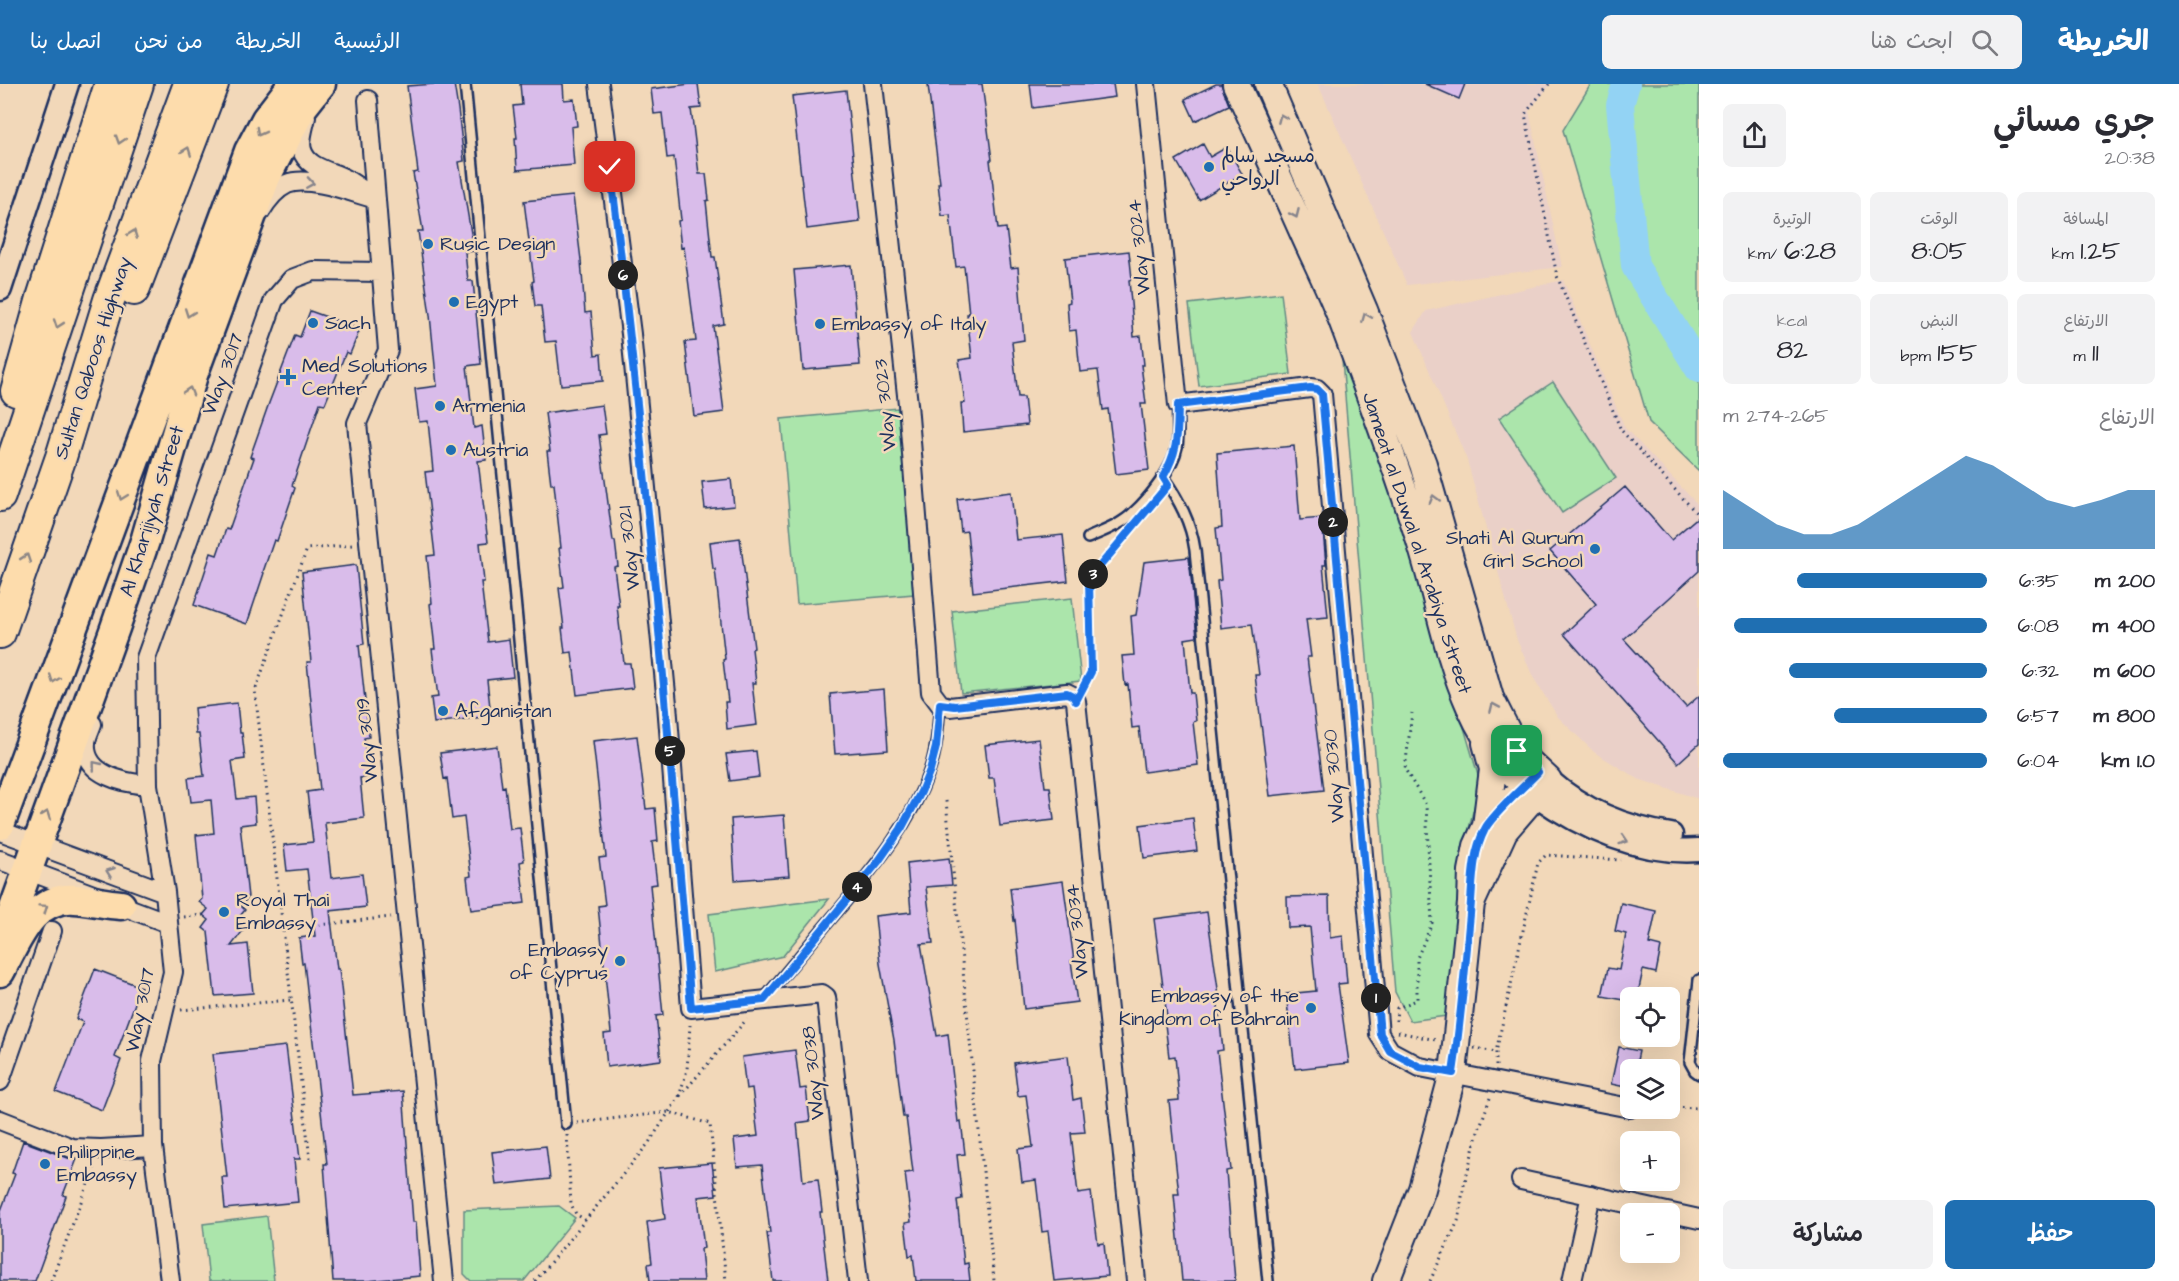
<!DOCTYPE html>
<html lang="ar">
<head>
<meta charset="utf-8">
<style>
	body { margin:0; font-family:"Architects Daughter","Playpen Sans Arabic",sans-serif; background:#f2f2f3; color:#2b2b33; direction:rtl; height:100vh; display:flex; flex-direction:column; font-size:22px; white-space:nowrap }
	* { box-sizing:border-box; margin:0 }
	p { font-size:20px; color:#7c7c81 }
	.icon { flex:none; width:33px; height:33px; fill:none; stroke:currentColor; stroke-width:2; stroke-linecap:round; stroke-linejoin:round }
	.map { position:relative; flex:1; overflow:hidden; direction:ltr }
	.side { display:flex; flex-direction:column; background:#fff; width:480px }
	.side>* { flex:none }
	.fabs { position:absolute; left:1620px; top:903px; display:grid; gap:12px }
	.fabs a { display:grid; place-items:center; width:60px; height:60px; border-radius:9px; background:#fff; box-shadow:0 6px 24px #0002; font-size:30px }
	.pin { position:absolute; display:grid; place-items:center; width:51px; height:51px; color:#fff; margin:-26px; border-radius:12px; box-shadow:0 3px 9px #0006 }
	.km { position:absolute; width:30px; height:30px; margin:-15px; border-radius:50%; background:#222; color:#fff; font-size:16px; line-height:30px; text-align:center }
	.round { display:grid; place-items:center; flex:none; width:63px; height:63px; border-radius:9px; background:#f2f2f3 }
	.head { display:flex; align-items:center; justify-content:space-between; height:102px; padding:0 24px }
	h1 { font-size:33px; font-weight:600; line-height:45px }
	.metrics { display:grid; grid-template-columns:repeat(3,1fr); gap:9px; height:102px; padding:6px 24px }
	.metrics div { display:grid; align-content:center; border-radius:9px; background:#f2f2f3; text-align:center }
	.metrics b { font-size:26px; font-weight:600 }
	.metrics small { font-size:16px; font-weight:400 }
	.metrics p { font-size:16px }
	.chart { height:168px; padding:12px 24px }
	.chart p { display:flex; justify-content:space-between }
	.chart svg { width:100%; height:108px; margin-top:6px; fill:#1f6fb2; opacity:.7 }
	.primary-button { display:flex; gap:12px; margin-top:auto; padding:12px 24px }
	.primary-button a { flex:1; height:69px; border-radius:9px; background:#1f6fb2; color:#fff; font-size:24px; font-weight:600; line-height:69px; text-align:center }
	.primary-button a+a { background:#f2f2f3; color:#2b2b33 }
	ul { padding:0 24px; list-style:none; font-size:20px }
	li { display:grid; grid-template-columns:96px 72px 1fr; align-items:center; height:45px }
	li i { height:15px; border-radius:8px; background:#1f6fb2 }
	header { display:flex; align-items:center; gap:36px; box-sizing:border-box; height:84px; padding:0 30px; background:#1f6fb2; color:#fff }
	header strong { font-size:28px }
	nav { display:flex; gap:33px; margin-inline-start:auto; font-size:21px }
	.search { width:420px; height:54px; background:#f2f2f3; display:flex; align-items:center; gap:15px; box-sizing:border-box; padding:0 21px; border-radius:9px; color:#7c7c81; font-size:22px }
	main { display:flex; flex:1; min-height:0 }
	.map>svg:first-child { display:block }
</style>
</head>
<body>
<header>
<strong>الخريطة</strong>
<div class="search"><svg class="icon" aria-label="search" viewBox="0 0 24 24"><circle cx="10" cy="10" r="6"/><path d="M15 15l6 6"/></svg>ابحث هنا</div>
<nav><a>الرئيسية</a><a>الخريطة</a><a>من نحن</a><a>اتصل بنا</a></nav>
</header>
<main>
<section class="side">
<div class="head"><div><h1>جري مسائي</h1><p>20:38</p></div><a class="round"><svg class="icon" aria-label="share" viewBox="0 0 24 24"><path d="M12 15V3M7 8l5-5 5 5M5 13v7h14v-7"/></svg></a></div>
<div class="metrics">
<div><p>المسافة</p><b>1.25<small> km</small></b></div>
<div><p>الوقت</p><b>8:05</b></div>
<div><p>الوتيرة</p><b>6:28<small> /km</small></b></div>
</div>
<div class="metrics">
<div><p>الارتفاع</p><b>11<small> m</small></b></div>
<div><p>النبض</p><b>155<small> bpm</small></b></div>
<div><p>kcal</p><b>82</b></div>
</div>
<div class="chart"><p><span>الارتفاع</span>265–274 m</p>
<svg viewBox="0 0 160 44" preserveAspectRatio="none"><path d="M0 44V20L10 27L20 34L30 38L40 38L50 34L60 27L70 20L80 13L90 6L100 10L110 17L120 24L130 27L140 24L150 20L160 20V44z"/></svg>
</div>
<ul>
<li><b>200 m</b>6:35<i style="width:72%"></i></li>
<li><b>400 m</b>6:08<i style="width:96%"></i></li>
<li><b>600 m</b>6:32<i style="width:75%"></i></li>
<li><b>800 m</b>6:57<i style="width:58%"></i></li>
<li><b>1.0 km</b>6:04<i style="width:100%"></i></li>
</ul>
<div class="primary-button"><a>حفظ</a><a>مشاركة</a></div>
</section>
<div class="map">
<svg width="1699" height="1197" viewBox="0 0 1699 1197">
	<rect width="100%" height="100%" fill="#f2d8b9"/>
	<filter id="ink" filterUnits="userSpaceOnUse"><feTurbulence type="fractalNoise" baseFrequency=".0167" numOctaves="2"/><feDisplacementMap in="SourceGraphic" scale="12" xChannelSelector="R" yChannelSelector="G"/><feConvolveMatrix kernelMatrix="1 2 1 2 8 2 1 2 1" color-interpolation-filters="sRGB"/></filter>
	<g filter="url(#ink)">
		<path fill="#ead0c8" d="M1318,0H1551L1529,27L1562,183L1407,201Z
			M1563,196L1625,344L1699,422V715L1638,695L1594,668L1558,633L1533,593L1517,556L1467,376L1413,248L1426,227Z"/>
		<path fill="#abe5ab" stroke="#638a84" stroke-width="1.5" d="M1591,0H1699V387L1649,338L1563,46Z
			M1281,209L1291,290L1199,302L1189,220Z
			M1342,276L1380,375L1421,497L1480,698L1464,766L1446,932L1410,937L1395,908Z
			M1553,298L1616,394L1562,429L1499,334Z
			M898,324L914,510L797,520L781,335Z
			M1072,514L1081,597L961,609L952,527Z
			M829,815L783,872L715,888L709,830Z
			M559,1122L575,1134L524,1197H471L464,1190V1126Z
			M267,1132L274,1197H209L203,1140Z"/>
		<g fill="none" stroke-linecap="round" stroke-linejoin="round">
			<path stroke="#93d3f4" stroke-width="28" d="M1626,0L1620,21L1635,182L1699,285"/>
		</g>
		<path fill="#d9bcea" stroke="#1b2f5e" stroke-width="1.5" d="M434,0H454L458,25L464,77L459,78L474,167L465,168L468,197H473L481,280L467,282L474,344L482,342L486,376L478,377L488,458L480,459L484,498H481L488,558L509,555L513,593L487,596L491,632L434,639L431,614L438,613L432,565H435L430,520L432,519L427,472L435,471L425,388L433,387L428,337L419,338L415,305L437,302L430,231L418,147H423L413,89L418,88L407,2Z
			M520,0H563L564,16L574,15L577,42L571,43L574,81L517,86L515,54H517L513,22L522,21Z
			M690,0H698L701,24L691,25L699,90H706L709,116L706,117L712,173H715L724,240L713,242L724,328L694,332L685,258L696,257L684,163L681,164L678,137L681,136L674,73L667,74L662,29L654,30L651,5Z
			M937,0H982L992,76H990L998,145L1006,144L1011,184L1018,183L1024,256L1012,258L1018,313H1024L1027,341L963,348L961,319H965L959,276L972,274L967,230H969L964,182L956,183L950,131L942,132L938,99H940L928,1Z
			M1030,0H1113L1115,13L1033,24Z
			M1216,0H1221L1229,21L1195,37L1185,15Z
			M1425,0H1465L1459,15Z
			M846,6L860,138L807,145L792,12Z
			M1203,60L1210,73L1227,63L1242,90L1199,116L1176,76Z
			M573,112L581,176L585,229L591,228L595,271L601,270L603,297L561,301L556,257L545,258L541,222H535L532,198L534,197L524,117Z
			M1129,167L1132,195L1129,196L1134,253L1141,252L1144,281H1141L1146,320H1141L1149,386L1116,390L1108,325L1103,326L1098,286L1080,288L1076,246L1069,247L1067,219L1070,218L1065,174Z
			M851,181L860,281L803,286L794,186Z
			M310,227L360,245L350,270L346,268L325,320L320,319L292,402L295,404L277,457L274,456L263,488L264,489L247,540L194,521L211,469L217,471L226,445L229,446L254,374L250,373L269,319L295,251L300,253Z
			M602,321L606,350L599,351L613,457H615L618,482L614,483L619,522H617L624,579H630L633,604L577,611L572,568L565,569L562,544H564L559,504L564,503L559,464H561L554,400H551L547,367H550L545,329Z
			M1294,362L1300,436L1322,434L1326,481H1323L1328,533L1306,535L1311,573H1307L1324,706L1270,712L1255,591H1259L1252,540L1221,544L1217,497L1221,496L1216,444L1222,443L1217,369Z
			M731,395L734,422L705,425L702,398Z
			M1625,403L1671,456L1699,432V487L1624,555L1686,623L1699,612V660L1678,679L1564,550L1596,520L1550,467Z
			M1011,408L1016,456L1063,451L1068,497L973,508L967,447L961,448L957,415Z
			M740,454L754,564L752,565L756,599H752L757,641L727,645L725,618H728L723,576L725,575L715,485H713L710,458Z
			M1189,473L1197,553L1185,555L1190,609H1193L1196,637L1193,638L1198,681L1144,688L1139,643L1132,644L1128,600L1125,601L1122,572L1134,571L1131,532L1136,531L1144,478Z
			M356,481L364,560L359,561L369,653L364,654L369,693L360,694L364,734L325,739L331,794L362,790L366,823L330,827L337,885H339L353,1011L403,1007L413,1138H416L420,1192L367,1197H333L324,1080H327L304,879H302L299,854L315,852L307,785L287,787L284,761L313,758L307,708L320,706L307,578H311L302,488Z
			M884,605L888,666L835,670L830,610Z
			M237,619L240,649H242L245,675L232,677L237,715L254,713L256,739L240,741L248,813L241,822L245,826L240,832L249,839L231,862L248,860L253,909L215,912L208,848L203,844L209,836L203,831L208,825L199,818L202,815L196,751L214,749L211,716L191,718L188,694L204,692L199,650H196L194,624Z
			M637,652L646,725L655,724L658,757L652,758L657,800L650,801L663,931L656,932L661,976L607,983L604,950L611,949L598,822L605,821L599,774L606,773L593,657Z
			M1039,655L1045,703H1050L1054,736L1000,742L994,694H989L985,661Z
			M497,662L502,703L505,702L510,745L520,744L524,777L520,778L525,819L471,826L467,793L471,792L464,733L452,735L447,694L444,695L440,669Z
			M756,667L759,693L730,697L726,670Z
			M784,731L789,792L735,796L731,735Z
			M1193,734L1197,767L1144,774L1140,741Z
			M949,774L952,801L926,803L933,859L921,860L937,952L948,950L958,1038L961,1037L965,1070L957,1071L962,1115L957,1116L964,1180L968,1179L970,1197H916L913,1171L909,1172L905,1139L911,1138L905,1089L913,1088L906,1033H903L894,956L880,880L875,832L911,828L907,779Z
			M1063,797L1074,877H1071L1077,918L1024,925L1015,836L1014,837L1010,804Z
			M1329,812L1330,854L1343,852L1347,899L1338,900L1349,979L1295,985L1286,910L1316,907L1310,843L1288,844L1287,813Z
			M1621,819L1656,827L1649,860L1661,863L1656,889L1643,886L1637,914H1630V917L1602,912L1608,884L1619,886L1626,850L1615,847Z
			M1207,828L1219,912L1217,913L1223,966L1217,967L1231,1086L1226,1087L1235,1197H1182L1174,1110H1179L1169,1017L1179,1016L1175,972L1169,973L1165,940H1168L1154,835Z
			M95,885L141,903L115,973L121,976L102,1026L56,1008L83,938L76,935Z
			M286,962L300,1075H294L298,1118L225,1125L222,1093H227L213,970Z
			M1619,963L1639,967L1635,986H1630V1004L1611,1000Z
			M795,966L800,1005L806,1004L810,1037L797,1039L803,1097L818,1095L822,1128H820L828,1197H773L767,1149H770L762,1081L737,1083L734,1055L758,1052L752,1004L746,1005L742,973Z
			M1068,972L1073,1016L1081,1014L1085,1048L1071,1049L1078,1110L1091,1108L1098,1160L1104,1159L1107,1192L1054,1197L1048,1147L1042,1148L1036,1096L1022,1098L1018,1065L1033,1063L1026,1011L1018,1012L1014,979Z
			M23,1057L68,1074L77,1075L63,1111L66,1112L35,1197H0V1129L15,1090L12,1089Z
			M546,1062L550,1095L496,1101L492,1068Z
			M712,1079L716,1111L698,1113L704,1164L701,1165L704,1197H650L648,1180L652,1179L647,1138L665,1135L659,1084Z"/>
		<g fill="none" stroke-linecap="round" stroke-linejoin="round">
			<g stroke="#1b2f5e" stroke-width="14">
				<path id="service" d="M465,0L566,1040
					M1163,393C1179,416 1191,438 1195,466L1268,1197
					M1088,454C1103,447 1121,441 1133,429C1149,415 1173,384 1177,363C1179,350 1177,335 1178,321
					M1699,896L1690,978L1695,987L1699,990
					M765,914C791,883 816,852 842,822C876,781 911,739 929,688C937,666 938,643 940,620"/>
			</g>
			<g stroke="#1b2f5e" stroke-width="22">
				<path id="minor" d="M599,0L631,250L667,620L691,924L822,910L826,913L858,1197
					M873,0L908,320L931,608L940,620L950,623L1067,609L1073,612L1076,617L1136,1197
					M1146,0L1178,321L1310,304L1317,305L1322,310L1379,950L1390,967L1420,983L1630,1024
					M368,16L388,266L357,339L444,1197
					M306,33C304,43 299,56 302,66C307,84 330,87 344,94C351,98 358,103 364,107
					M260,128C266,118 276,105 287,100C308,91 354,109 376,115
					M92,640C90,646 86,653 86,659C83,691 124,699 148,701
					M0,747L165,808
					M0,776L168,839
					M0,997L52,847
					M0,1036L72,1064L101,1065L153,1062
					M1521,1096L1699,1135
					M170,1197L153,1062L152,977L173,888L165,808L148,701L146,574L274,216L292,195L313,187L381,188
					M1572,1197L1591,1111"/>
			</g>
			<g stroke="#1b2f5e" stroke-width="27">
				<path id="tertiary" d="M0,205L67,0
					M1548,696C1583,727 1625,744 1671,751
					M1535,710C1583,744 1639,770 1699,766"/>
			</g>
			<g stroke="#1b2f5e" stroke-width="30">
				<path id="secondary" d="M1236,0C1260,52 1284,105 1307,157C1319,183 1332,209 1342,236C1369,308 1396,381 1419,454C1449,547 1454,643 1535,710
					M1268,0L1364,226L1423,380L1490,614L1517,667L1548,696L1504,747L1471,819
					M1486,742L1493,685L1486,659
					M1386,1197L1422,1105L1453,989L1471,819L1472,787L1477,762L1486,742L1511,716"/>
			</g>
			<g stroke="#1b2f5e" stroke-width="33">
				<path id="primary" d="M0,741L249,67L266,35L293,0
					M0,863L115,544L146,454L193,291L266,93L302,24L321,0
					M0,888C17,857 32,812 75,815C90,816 105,820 121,821"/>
			</g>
			<g stroke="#1b2f5e" stroke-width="34">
				<path id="trunk" d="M134,206L213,0
					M16,307L42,214L110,0
					M0,412L138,0
					M0,549L61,373L109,216L189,0"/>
			</g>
			<path stroke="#1b2f5e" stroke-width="3" stroke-dasharray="1.5 4.5" stroke-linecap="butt" d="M1549,0L1525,30L1557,192L1621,346L1699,432
				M1084,602L1091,588L1089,495L1127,450
				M946,717L994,1197
				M184,833L203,831
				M283,845L391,833
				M181,926L290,916
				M1396,937L1397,924L1417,916V874L1432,839L1426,721L1405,685L1412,629
				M1398,948L1436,956
				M1474,964L1496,968
				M1496,982V968L1538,779L1546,771L1621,776
				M680,1012L747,935
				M1670,1023L1699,1024
				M577,1039L669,1028L710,1040L726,1197
				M567,1051L571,1120L576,1130L585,1136
				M310,1075L255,607L307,465L353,461
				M51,1197L95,1081
				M535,1197L648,1060L679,1013L687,986L690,941
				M1430,1197L1458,1137L1464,1101L1477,1051L1490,1014"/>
			<use href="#service" stroke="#f2d8b9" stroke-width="9"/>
			<use href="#minor" stroke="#f2d8b9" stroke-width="18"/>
			<use href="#tertiary" stroke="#f2d8b9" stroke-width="22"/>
			<use href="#secondary" stroke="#f2d8b9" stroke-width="26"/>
			<use href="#primary" stroke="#fddcac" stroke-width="28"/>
			<use href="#trunk" stroke="#fddcac" stroke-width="30"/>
		</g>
		<defs><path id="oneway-chevron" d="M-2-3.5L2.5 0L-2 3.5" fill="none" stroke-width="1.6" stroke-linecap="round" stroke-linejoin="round" transform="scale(1.5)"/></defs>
		<g stroke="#86848c">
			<use href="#oneway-chevron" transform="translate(1282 34) rotate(-113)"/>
			<use href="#oneway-chevron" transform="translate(310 99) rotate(9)"/>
			<use href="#oneway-chevron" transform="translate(1295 130) rotate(66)"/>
			<use href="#oneway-chevron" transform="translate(1366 233) rotate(-112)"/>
			<use href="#oneway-chevron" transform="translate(1434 415) rotate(-106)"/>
			<use href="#oneway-chevron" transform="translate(1494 623) rotate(-114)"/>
			<use href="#oneway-chevron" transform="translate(96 681) rotate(-129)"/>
			<use href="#oneway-chevron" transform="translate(1624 756) rotate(18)"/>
			<use href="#oneway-chevron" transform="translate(110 788) rotate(-160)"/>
		</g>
		<g stroke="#8c8685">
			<use href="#oneway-chevron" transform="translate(260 48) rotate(118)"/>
			<use href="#oneway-chevron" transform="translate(120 56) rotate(108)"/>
			<use href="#oneway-chevron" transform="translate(187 67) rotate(-69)"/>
			<use href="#oneway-chevron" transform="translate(133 150) rotate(-70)"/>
			<use href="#oneway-chevron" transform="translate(189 229) rotate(110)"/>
			<use href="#oneway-chevron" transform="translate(58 240) rotate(109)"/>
			<use href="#oneway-chevron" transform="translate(189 307) rotate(-73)"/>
			<use href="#oneway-chevron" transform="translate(122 412) rotate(110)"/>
			<use href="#oneway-chevron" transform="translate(26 474) rotate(-71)"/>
			<use href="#oneway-chevron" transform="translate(54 595) rotate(110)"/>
			<use href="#oneway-chevron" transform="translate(46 731) rotate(-70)"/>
			<use href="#oneway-chevron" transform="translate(44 824) rotate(-35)"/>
		</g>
	</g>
	<g fill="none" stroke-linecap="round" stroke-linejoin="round" filter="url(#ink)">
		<g stroke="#fff" stroke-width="12">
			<path id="route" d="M610,83C645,363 668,643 691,924L764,916L878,778L901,745L921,708L930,686L936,663L940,620L955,622L1067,609L1073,612L1076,617L1091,588L1089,495L1168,401L1163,393C1179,365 1177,352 1178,321L1310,304L1317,305L1322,310L1380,950L1390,967L1420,983L1453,989C1461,936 1465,883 1470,830C1473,800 1471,772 1485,745C1492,731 1525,702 1538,688L1517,667"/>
		</g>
		<use href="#route" stroke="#1a73e8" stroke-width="8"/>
	</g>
	<g fill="#1f6fb2" stroke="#f2d8b9" stroke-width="2">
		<circle cx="1209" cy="83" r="6"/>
		<circle cx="428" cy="160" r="6"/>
		<circle cx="454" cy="218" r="6"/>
		<circle cx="313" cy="239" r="6"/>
		<circle cx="820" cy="240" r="6"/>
		<path d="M285 284h6v6h6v6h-6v6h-6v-6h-6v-6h6z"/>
		<circle cx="440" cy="322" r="6"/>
		<circle cx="451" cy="366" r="6"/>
		<circle cx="1595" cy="465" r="6"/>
		<circle cx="443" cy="627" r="6"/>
		<circle cx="224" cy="828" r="6"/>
		<circle cx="620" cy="877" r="6"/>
		<circle cx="1311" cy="924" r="6"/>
		<circle cx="45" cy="1080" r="6"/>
	</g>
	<g text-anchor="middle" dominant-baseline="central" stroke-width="5" stroke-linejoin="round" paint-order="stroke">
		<g font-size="20" fill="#1b2f5e" stroke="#f2d8b9" text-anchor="start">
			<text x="1221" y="72">مسجد سالم<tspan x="1221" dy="23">الرواحي</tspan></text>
			<text x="440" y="160">Rusic Design</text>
			<text x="466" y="218">Egypt</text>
			<text x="325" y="239">Sach</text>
			<text x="832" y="240">Embassy of Italy</text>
			<text x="302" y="282">Med Solutions<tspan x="302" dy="23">Center</tspan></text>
			<text x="452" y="322">Armenia</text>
			<text x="463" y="366">Austria</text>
			<text x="1583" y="454" text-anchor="end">Shati Al Qurum<tspan x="1583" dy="23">Girl School</tspan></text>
			<text x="455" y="627">Afganistan</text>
			<text x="236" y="816">Royal Thai<tspan x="236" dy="23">Embassy</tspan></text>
			<text x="608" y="866" text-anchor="end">Embassy<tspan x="608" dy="23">of Cyprus</tspan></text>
			<text x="1299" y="912" text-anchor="end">Embassy of the<tspan x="1299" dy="23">Kingdom of Bahrain</tspan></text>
			<text x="57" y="1068">Philippine<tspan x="57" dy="23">Embassy</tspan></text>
		</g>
		<g font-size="20" fill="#1b2f5e" stroke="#f2d8b9">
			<text transform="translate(1139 163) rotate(-96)">Way 3024</text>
			<text transform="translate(93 274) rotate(-72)">Sultan Qaboos Highway</text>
			<text transform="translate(223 290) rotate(-70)">Way 3017</text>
			<text transform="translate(885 321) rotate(-96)">Way 3023</text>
			<text transform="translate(152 427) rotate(-73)">Al Kharijiyah Street</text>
			<text transform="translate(1417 459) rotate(72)">Jameat al Duwal al Arabiya Street</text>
			<text transform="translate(629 464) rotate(-96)">Way 3021</text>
			<text transform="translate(367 656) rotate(-96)">Way 3019</text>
			<text transform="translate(1334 692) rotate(-95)">Way 3030</text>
			<text transform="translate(1077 847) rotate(-96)">Way 3034</text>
			<text transform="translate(140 926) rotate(-79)">Way 3017</text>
			<text transform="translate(813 989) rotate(-96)">Way 3038</text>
		</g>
	</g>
</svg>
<div class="fabs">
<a><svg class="icon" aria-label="locate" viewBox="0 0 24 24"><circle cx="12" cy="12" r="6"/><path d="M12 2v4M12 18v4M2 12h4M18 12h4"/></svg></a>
<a><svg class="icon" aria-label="layers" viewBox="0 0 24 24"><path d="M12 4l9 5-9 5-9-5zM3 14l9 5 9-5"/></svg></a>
<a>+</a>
<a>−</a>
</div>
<div class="pin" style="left:1517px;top:667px;background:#1e9e55"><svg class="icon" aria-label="arrive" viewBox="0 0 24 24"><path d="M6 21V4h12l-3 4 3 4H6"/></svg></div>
<div class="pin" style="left:610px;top:83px;background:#d93025"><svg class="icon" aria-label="check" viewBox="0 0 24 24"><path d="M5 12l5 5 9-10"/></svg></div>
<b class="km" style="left:1376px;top:914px">1</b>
<b class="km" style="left:1333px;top:438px">2</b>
<b class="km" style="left:1093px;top:490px">3</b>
<b class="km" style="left:857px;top:803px">4</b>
<b class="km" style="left:670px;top:667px">5</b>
<b class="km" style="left:623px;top:191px">6</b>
</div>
</main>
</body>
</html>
